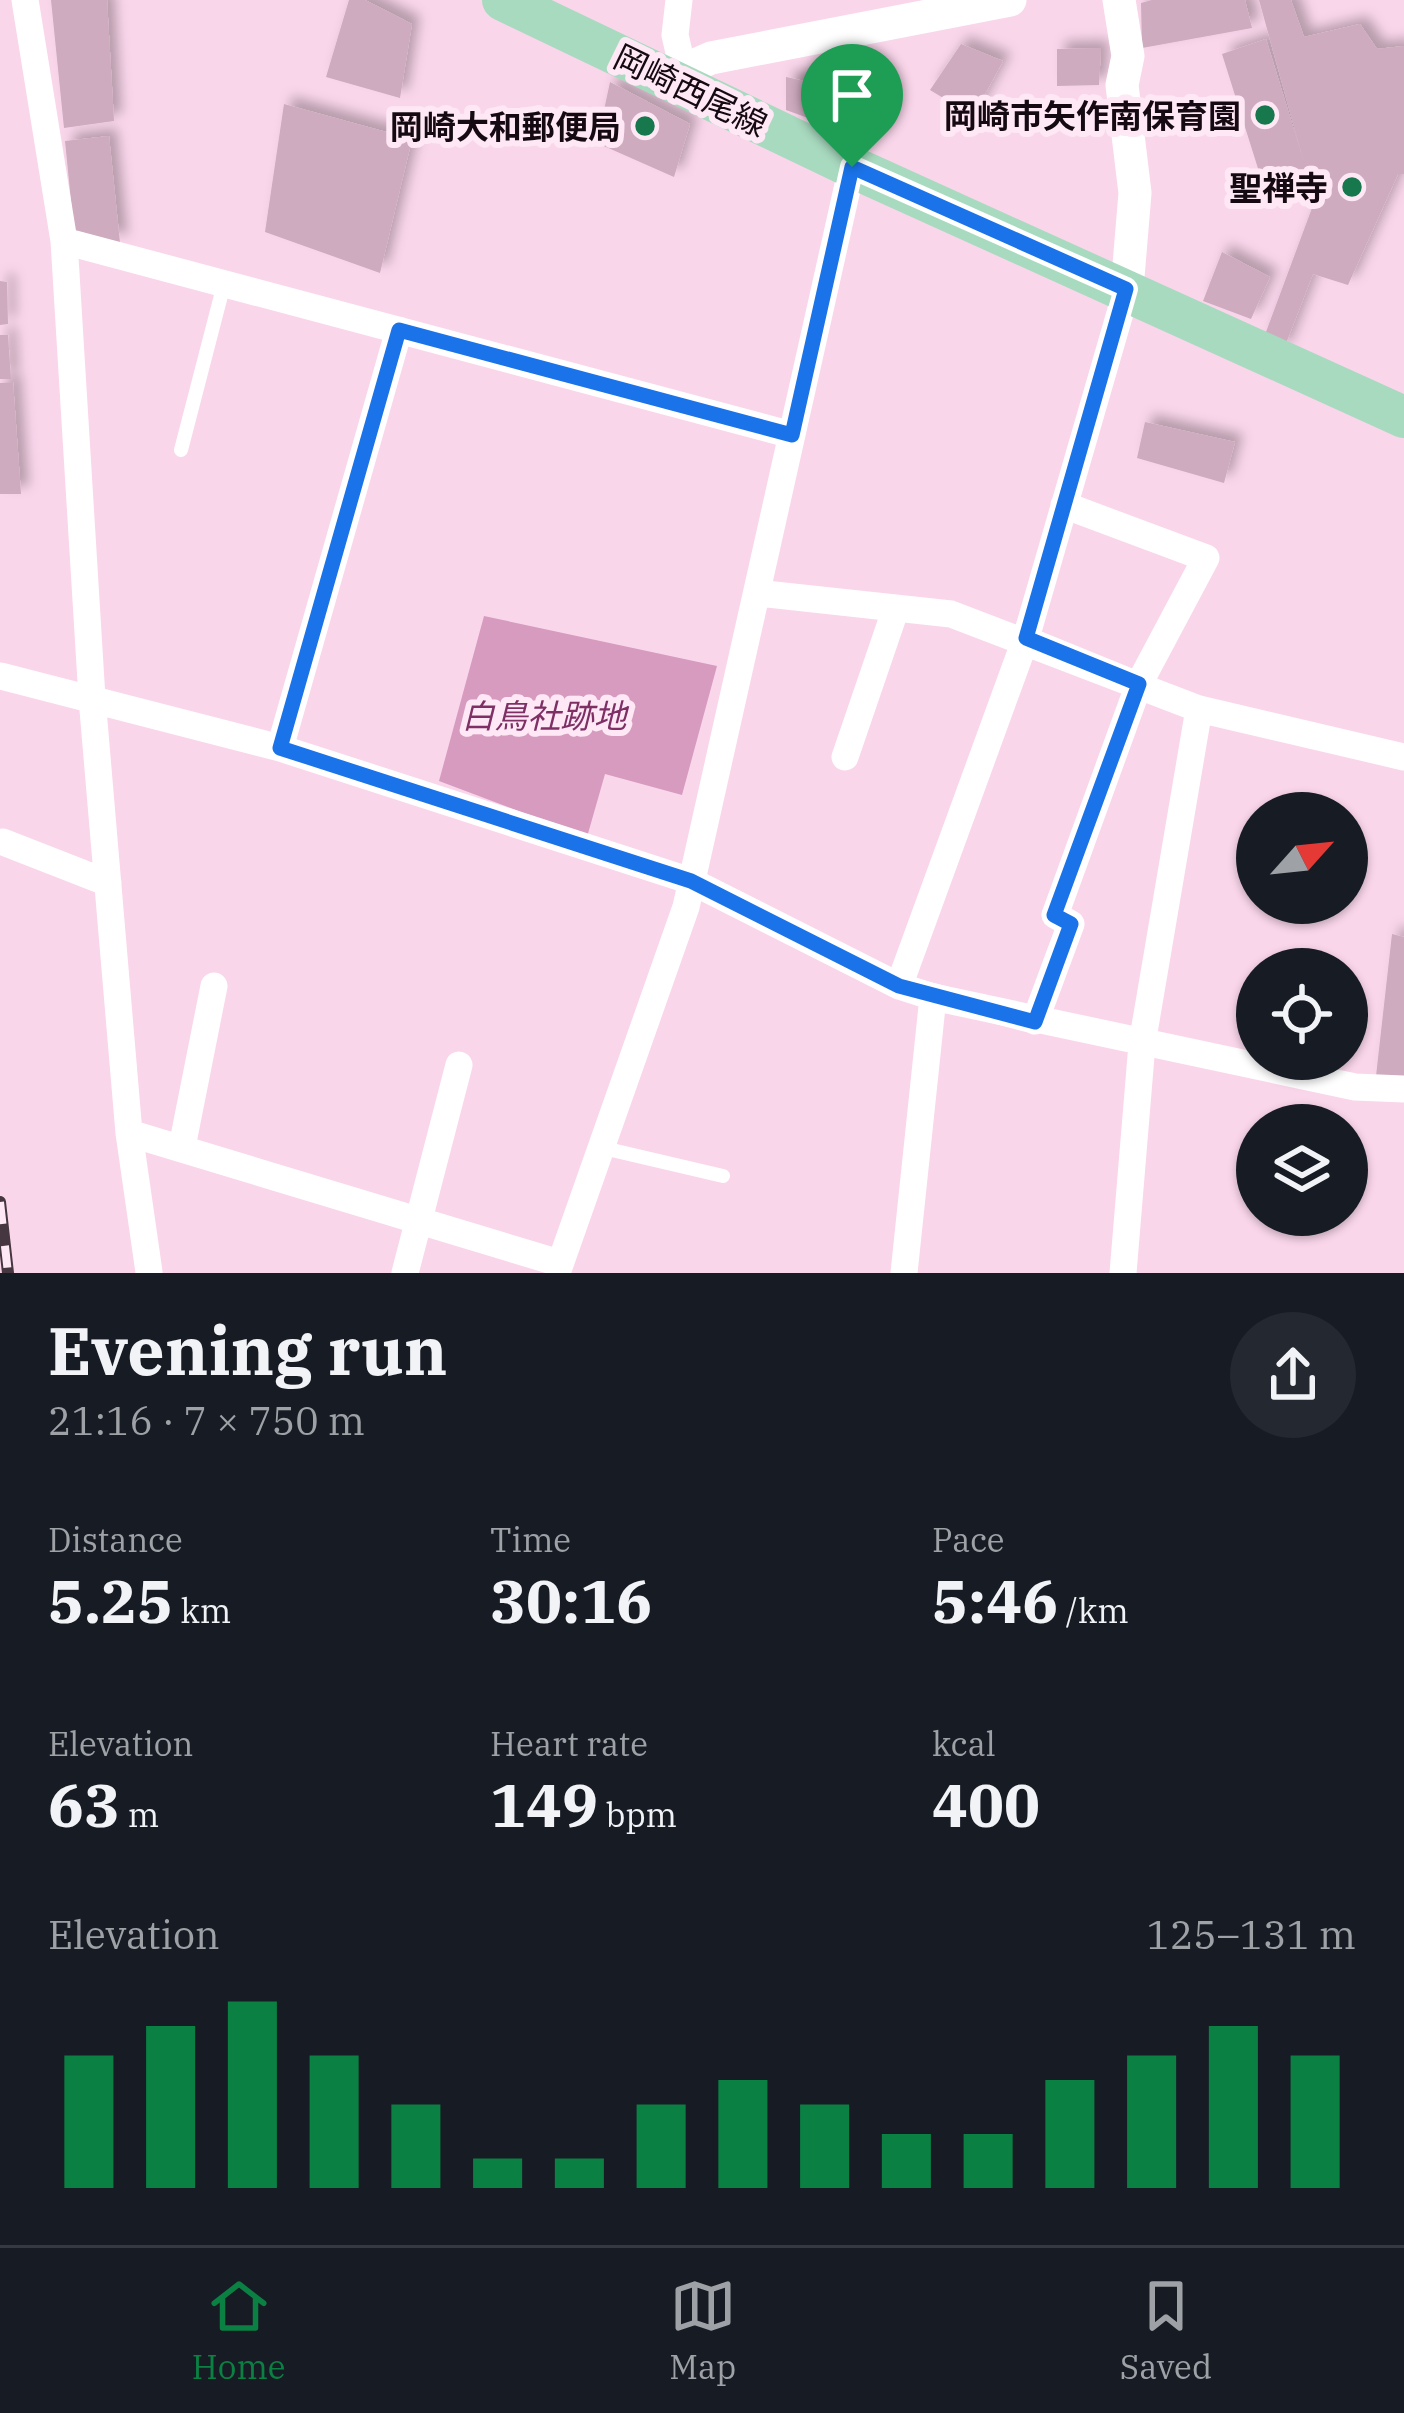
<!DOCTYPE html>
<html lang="en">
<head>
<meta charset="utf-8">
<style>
	body { margin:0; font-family:"IBM Plex Serif","Noto Sans JP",serif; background:#242831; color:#f1f3f6; height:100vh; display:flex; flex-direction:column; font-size:45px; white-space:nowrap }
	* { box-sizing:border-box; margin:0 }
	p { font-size:39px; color:#9ea1a6 }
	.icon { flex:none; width:66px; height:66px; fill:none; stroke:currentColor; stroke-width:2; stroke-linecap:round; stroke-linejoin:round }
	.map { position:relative; height:1273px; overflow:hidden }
	.sheet { display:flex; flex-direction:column; background:#171b24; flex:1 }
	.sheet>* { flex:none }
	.needle { width:78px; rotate:63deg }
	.fabs { position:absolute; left:1236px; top:792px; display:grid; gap:24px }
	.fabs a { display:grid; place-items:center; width:132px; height:132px; border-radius:50%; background:#171b24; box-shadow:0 3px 9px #0004; font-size:60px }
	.pin { position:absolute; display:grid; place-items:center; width:102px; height:102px; color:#fff; margin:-123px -51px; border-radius:50% 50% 50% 0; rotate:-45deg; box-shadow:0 0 12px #0007 }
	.pin .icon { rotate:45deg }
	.round { display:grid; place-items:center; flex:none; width:126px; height:126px; border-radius:63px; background:#242831 }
	.headline { display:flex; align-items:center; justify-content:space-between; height:204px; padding:0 48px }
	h1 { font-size:66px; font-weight:700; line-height:90px }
	.stats { display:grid; grid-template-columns:repeat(3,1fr); gap:18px; height:204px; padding:12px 48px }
	.stats div { display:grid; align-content:center }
	.stats b { font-size:60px; font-weight:700 }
	.stats small { font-size:33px; font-weight:400 }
	.stats p { font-size:33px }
	.chart { height:336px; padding:24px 48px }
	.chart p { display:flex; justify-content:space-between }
	.chart svg { width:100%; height:216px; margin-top:12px; stroke:#0b8043; stroke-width:6 }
	.tab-bar { display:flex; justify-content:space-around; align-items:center; height:168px; border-top:3px solid #363941; background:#171b24; font-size:33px; color:#9ea1a6 }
	.tab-bar a { display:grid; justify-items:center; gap:6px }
	.tab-bar .selected { color:#0b8043 }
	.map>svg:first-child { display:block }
</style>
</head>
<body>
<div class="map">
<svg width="1404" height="1273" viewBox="0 0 1404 1273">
	<defs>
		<filter id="shadow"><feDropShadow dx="8" dy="-8" stdDeviation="6" flood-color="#0004"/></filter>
	</defs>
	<rect width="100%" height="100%" fill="#fad6eb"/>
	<path fill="#d69bbf" d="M484,616L717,666L682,795L605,774L587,837L439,781Z"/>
	<path fill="#ceabbf" filter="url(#shadow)" d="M51,0H107L114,121L64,128Z
		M349,0H365L412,24L400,98L326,77Z
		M1152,0H1245L1252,28L1142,48L1141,3Z
		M1259,0H1291L1304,37L1360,24L1377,49L1404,46V174H1398L1348,285L1313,274L1283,351L1263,340L1315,200L1311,185L1267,197L1222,54L1266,39L1305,166Z
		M961,44L1003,61L973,116L930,90Z
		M1101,48L1099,85L1057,86V49Z
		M786,77L828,86L819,122L786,110Z
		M610,82L690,124L674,177L597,143Z
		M284,104L412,139L380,273L265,232Z
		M109,136L120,243L74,231L65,141Z
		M1222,252L1270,277L1251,319L1203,301Z
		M0,281L7,282L8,324L0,325Z
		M0,335H8L11,379H0Z
		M13,382L21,494H0V383Z
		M1145,422L1235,442L1224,483L1137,458Z
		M1392,934L1404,937V1077L1376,1076Z"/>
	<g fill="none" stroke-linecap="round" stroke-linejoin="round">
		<path stroke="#fff" stroke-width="14" d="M181,450L224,284
			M599,1147L723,1176"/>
		<path stroke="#fff" stroke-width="27" d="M25,0L64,241L92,698L129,1133L149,1272
			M679,0L675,35L683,70
			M64,241L792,435
			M757,593L951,614L1199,709L1404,757
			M1,676L280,748L691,881L899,986L933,997L1355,1087L1404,1089
			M280,748L399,330
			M845,757L896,608
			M3,842L108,883
			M899,986L1026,638L1127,289
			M1035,1021L1071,924L1055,915L1139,684L1206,558L1064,505
			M129,1133L559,1263
			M182,1147L214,986
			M405,1273L459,1065
			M557,1273L686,907L852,167
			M904,1273L933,997
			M1123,1273L1142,1044L1199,709"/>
		<path stroke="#fff" stroke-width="33" d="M1119,0L1128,56L1122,85L1135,193L1127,289
			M666,78L711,58L1010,0"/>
		<path stroke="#a8dabf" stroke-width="42" d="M503,0L852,167L1404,417"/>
		<g stroke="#463640" stroke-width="12">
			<path id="rail" d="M0,1202L8,1273"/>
		</g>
		<use href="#rail" stroke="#fee8f5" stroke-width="8" stroke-dasharray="22" stroke-linecap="butt"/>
	</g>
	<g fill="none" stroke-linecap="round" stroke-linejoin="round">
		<g stroke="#fff" stroke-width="24">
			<path id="route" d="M852,167L1126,289L1026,638L1139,684L1054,915L1071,924L1035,1022L899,986L691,881L280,748L399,330L792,435Z"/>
		</g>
		<use href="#route" stroke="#1a73e8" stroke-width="15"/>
	</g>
	<g fill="#17774d" stroke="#fee8f5" stroke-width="4.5">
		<circle cx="1265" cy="115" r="12"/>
		<circle cx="645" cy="126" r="12"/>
		<circle cx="1352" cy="187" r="12"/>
	</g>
	<g text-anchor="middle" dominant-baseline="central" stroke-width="12" stroke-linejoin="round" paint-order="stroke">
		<g font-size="33" fill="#150a11" stroke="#fee8f5">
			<text transform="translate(691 90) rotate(26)">岡崎西尾線</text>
		</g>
		<g font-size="33" font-weight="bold" fill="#150a11" stroke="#fee8f5" text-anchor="end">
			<text x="1241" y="115">岡崎市矢作南保育園</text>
			<text x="621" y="126">岡崎大和郵便局</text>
			<text x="1328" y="187">聖禅寺</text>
		</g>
		<g font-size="33" font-style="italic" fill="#7e3065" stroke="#fee8f5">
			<text x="544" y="715">白鳥社跡地</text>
		</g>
	</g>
</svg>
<div class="fabs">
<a><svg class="needle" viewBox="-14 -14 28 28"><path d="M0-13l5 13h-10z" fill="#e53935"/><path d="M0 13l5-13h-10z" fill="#9ea1a6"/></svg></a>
<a><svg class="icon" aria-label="locate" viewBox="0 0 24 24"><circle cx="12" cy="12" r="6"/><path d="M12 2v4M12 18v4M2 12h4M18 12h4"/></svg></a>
<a><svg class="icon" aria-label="layers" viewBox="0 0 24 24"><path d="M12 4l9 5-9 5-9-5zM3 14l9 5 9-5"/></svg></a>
</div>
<div class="pin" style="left:852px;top:167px;background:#1e9e55"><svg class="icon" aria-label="arrive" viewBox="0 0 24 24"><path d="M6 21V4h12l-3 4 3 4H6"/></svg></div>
</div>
<section class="sheet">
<div class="headline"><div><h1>Evening run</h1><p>21:16 · 7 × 750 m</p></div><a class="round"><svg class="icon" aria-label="share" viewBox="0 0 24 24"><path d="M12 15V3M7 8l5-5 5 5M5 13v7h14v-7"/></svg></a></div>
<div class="stats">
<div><p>Distance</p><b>5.25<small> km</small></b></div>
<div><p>Time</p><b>30:16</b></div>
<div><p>Pace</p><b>5:46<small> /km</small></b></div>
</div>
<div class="stats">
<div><p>Elevation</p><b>63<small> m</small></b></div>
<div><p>Heart rate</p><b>149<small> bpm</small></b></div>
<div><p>kcal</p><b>400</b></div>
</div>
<div class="chart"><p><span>Elevation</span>125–131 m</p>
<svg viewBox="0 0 160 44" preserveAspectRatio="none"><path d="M5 44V17M15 44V11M25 44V6M35 44V17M45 44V27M55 44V38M65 44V38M75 44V27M85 44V22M95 44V27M105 44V33M115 44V33M125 44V22M135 44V17M145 44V11M155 44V17"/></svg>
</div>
</section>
<nav class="tab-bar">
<a class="selected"><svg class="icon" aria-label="home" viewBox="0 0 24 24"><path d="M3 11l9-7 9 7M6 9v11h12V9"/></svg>Home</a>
<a><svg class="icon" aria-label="map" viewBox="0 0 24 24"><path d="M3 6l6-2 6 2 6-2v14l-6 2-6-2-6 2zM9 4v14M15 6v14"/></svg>Map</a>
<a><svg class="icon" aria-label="saved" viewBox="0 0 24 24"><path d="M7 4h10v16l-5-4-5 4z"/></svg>Saved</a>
</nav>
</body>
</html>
